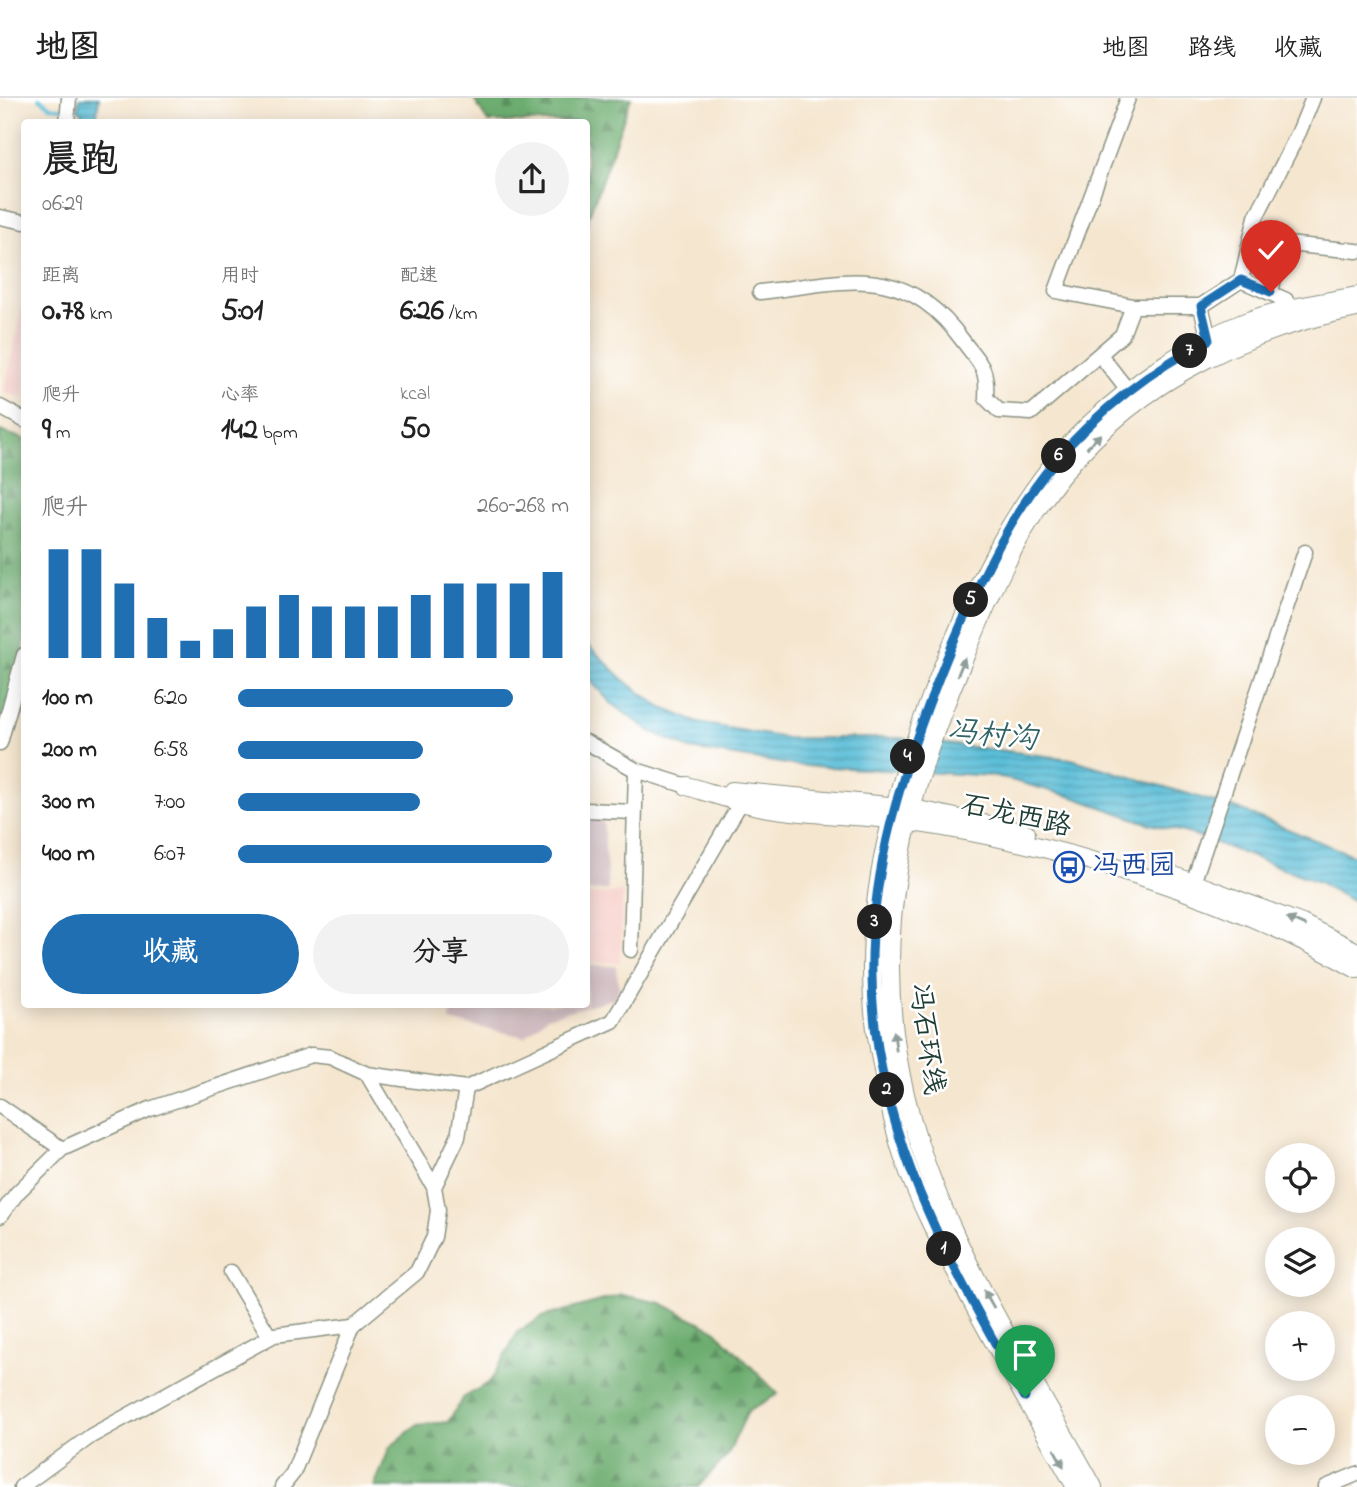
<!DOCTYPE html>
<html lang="zh">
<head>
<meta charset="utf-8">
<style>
	body { margin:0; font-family:"Indie Flower","LXGW WenKai TC",sans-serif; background:#f2f2f2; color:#222; height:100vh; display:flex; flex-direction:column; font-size:26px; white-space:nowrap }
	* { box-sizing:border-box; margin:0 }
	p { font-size:23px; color:#767676 }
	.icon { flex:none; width:38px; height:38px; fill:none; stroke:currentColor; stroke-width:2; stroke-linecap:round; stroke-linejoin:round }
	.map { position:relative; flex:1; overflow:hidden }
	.sheet { position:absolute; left:21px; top:21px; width:569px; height:889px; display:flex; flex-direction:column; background:#fff; border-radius:7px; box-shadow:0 4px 18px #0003 }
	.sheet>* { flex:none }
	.tools { position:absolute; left:1265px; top:1045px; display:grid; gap:14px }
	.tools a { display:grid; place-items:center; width:70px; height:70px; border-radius:50%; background:#fff; box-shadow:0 4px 18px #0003; font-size:35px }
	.pin { position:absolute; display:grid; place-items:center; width:60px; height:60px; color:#fff; margin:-72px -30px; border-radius:50% 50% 50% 0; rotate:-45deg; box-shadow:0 0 7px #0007 }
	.pin .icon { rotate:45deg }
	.km { position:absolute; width:35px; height:35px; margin:-18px; border-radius:50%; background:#222; color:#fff; font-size:19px; line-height:35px; text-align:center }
	.round { display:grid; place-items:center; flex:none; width:74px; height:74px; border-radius:37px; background:#f2f2f2 }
	.head { display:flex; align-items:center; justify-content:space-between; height:119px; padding:0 21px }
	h1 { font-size:38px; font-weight:700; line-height:52px }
	.figures { display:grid; grid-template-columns:repeat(3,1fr); gap:10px; height:119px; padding:7px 21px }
	.figures div { display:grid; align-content:center }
	.figures b { font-size:30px; font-weight:700 }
	.figures small { font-size:19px; font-weight:400 }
	.figures p { font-size:19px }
	.chart { height:196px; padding:14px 21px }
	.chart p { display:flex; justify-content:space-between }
	.chart svg { width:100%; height:126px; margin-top:7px; stroke:#1f6fb2; stroke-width:6 }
	.cta { display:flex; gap:14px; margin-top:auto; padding:14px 21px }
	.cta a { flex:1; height:80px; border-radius:42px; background:#1f6fb2; color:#fff; font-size:28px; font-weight:700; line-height:80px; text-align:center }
	.cta a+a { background:#f2f2f2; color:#222 }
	ul { padding:0 21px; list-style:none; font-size:23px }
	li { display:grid; grid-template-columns:112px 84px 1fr; align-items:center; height:52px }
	li i { height:18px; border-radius:9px; background:#1f6fb2 }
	header { display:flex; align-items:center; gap:42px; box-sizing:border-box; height:98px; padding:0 35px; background:#fff; border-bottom:2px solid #e0e0e0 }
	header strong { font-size:33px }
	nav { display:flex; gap:38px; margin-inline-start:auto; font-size:24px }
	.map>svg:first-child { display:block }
</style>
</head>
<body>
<header>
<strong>地图</strong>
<nav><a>地图</a><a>路线</a><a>收藏</a></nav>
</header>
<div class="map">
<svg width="1357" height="1389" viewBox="0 0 1357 1389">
	<defs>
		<pattern id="forest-firs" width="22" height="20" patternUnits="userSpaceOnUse" patternTransform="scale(1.75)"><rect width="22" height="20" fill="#6dad70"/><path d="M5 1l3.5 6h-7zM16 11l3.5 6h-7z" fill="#598e5d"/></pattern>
		<pattern id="water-rules" width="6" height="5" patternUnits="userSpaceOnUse" patternTransform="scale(1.75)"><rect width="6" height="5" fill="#5abed8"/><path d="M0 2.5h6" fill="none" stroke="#4a9cb0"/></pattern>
	</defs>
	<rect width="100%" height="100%" fill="#fff"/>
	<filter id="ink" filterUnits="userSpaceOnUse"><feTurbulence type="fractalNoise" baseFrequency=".0143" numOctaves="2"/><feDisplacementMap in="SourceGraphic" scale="14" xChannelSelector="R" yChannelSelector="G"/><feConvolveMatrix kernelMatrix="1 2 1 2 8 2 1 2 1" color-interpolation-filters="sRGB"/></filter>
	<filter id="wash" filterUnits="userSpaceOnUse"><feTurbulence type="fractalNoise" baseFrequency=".00686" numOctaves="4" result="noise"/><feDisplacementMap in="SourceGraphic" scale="28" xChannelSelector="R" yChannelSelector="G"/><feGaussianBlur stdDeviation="1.57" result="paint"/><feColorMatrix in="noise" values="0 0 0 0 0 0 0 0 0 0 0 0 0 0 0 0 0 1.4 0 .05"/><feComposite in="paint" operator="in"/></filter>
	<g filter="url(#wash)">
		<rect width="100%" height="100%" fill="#f5e6cf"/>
		<path fill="#f7d0cb" d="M24,203V299L4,295Z
			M623,794L620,865L586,864V797Z"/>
		<path fill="#d2bec2" d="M586,716H603L608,792L586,793Z
			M586,867L616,868L619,890L615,900L547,919L525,939L450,923L452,907L586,906Z"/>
		<path fill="url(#forest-firs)" stroke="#467552" stroke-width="2" d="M473,0H631L586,126V24H488Z
			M0,333L24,341V615L0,635Z
			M622,1197L661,1205L714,1231L778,1296L748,1313L727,1358L698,1389H374L390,1349L417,1327L448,1324L463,1300L490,1284L518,1234L542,1219Z"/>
		<path fill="url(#water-rules)" stroke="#3c7e86" stroke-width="2" d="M79,0H99L96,24H81L82,14L78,12Z
			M586,545L625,583L660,609L698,625L786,640H898L1071,661L1235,710L1357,759V806L1319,784L1192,736L1150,726L1073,699L996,678L793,667L690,651L650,633L611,605L586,578Z"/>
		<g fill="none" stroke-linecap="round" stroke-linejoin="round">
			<path stroke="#5abed8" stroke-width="3.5" d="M39,0L51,9L65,11"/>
		</g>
	</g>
	<g filter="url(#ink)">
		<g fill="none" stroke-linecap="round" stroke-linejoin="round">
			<g stroke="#8a9282" stroke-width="17">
				<path id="minor" d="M1128,0L1056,193L1133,208
					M67,24L69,0
					M0,119L24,124
					M760,194C846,184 904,162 963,243C980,266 988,269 986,300L999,313L1031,315L1122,237L1133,208H1201L1241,182
					M1271,194L1281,150L1287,146L1357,153
					M1201,208L1209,242
					M1292,219L1286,202L1241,182L1256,119L1299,34L1313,0
					M1101,258L1129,294
					M0,309L24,322
					M586,644L636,672L687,688
					M0,645L24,557
					M586,712L634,714
					M1190,794L1305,454
					M631,852L636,672
					M466,990L613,923L741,704
					M0,1008L62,1051
					M0,1118L17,1095L62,1051L150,1011L311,957L330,959L367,976L466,990L458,1039L434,1089
					M231,1174L270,1239
					M21,1389L91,1338L274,1237L353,1227
					M282,1389L293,1375L353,1227L417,1174L434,1139L438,1112L434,1089L367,976
					M1326,1389L1357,1376"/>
			</g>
			<g stroke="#8a9282" stroke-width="20">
				<path id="major" d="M687,688C711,695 734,703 758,708C806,718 858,716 906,723C1055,744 1226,797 1357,871
					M732,693L909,710L1026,735
					M1174,778L1302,826L1357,854
					M1076,1389C1039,1323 1000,1257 965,1190C943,1149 920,1107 905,1063C893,1029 887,992 880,956C853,816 898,677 951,549C986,468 1025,388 1090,326C1133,286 1188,246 1243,225C1279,211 1319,205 1357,198
					M1093,1389C1017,1251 922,1114 897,956C876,827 904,708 952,589C980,522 1005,454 1048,395C1120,292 1237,233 1357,210"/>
			</g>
			<use href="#minor" stroke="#fff" stroke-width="14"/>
			<use href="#major" stroke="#fff" stroke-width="18"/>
		</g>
		<defs><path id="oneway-solid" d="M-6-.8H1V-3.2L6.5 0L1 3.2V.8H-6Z" transform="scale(1.75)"/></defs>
		<g fill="#8f9e9a">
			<use href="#oneway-solid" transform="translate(1094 343) rotate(-45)"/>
			<use href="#oneway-solid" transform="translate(961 569) rotate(-68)"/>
			<use href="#oneway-solid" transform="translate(1296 824) rotate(-157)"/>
			<use href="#oneway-solid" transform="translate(895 943) rotate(-97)"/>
			<use href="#oneway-solid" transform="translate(989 1201) rotate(-119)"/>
			<use href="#oneway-solid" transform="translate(1059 1360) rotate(61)"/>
		</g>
	</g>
	<g fill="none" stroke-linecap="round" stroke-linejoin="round" filter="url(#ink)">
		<g stroke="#fff" stroke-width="14">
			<path id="route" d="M1025,1299C961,1183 900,1084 878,950C855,807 899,675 953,545C981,480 1011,415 1057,361C1098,313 1152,271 1209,242L1201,208L1241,182L1271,194"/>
		</g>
		<use href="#route" stroke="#1f6fb2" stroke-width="9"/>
	</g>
	<defs>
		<g id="bus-ring" transform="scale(1.575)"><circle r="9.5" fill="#fff" stroke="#1a4fb4" stroke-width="1.5"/><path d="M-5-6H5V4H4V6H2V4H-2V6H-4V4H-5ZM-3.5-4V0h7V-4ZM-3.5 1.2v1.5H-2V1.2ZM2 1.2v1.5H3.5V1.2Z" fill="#1a4fb4"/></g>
	</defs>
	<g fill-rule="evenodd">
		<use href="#bus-ring" x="1069" y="769"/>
	</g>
	<g text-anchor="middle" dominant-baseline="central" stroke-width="5" stroke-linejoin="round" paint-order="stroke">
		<g font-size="28" fill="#1f3d34" stroke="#fff">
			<text transform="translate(1016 719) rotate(12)">石龙西路</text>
			<text transform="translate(925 941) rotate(82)">冯石环线</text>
		</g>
		<g font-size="28" fill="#164399" stroke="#fff" text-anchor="start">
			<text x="1092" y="769">冯西园</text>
		</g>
		<g font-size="30" font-style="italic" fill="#316465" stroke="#fff">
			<text transform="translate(992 639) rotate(6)">冯村沟</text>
		</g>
	</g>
</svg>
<div class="tools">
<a><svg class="icon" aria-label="locate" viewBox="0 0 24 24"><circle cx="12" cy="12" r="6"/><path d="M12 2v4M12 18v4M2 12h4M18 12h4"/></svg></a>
<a><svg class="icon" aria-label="layers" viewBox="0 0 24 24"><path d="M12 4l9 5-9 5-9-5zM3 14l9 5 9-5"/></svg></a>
<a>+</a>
<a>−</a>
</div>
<div class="pin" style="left:1025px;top:1299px;background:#1e9e55"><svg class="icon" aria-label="arrive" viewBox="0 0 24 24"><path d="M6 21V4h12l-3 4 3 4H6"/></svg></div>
<div class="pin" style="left:1271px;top:194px;background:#d93025"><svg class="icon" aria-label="check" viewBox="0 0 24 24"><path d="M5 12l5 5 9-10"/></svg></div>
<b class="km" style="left:944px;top:1151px">1</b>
<b class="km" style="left:887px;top:992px">2</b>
<b class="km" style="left:875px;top:824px">3</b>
<b class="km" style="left:908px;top:659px">4</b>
<b class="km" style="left:971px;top:502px">5</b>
<b class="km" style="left:1059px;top:358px">6</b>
<b class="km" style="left:1190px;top:253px">7</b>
<section class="sheet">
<div class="head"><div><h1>晨跑</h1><p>06:29</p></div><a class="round"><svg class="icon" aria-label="share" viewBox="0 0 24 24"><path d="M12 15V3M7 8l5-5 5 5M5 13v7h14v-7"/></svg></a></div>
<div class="figures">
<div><p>距离</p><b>0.78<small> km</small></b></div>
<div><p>用时</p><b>5:01</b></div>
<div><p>配速</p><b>6:26<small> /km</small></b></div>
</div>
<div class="figures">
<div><p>爬升</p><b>9<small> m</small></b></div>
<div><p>心率</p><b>142<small> bpm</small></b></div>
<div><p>kcal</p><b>50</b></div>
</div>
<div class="chart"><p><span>爬升</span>260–268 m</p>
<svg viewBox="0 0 160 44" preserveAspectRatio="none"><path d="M5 44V6M15 44V6M25 44V18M35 44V30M45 44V38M55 44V34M65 44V26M75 44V22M85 44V26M95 44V26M105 44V26M115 44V22M125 44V18M135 44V18M145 44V18M155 44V14"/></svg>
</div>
<ul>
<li><b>100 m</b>6:20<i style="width:83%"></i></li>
<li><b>200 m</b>6:58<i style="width:56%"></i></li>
<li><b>300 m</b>7:00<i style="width:55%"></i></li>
<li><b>400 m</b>6:07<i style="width:95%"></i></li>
</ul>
<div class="cta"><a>收藏</a><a>分享</a></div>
</section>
</div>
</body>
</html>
